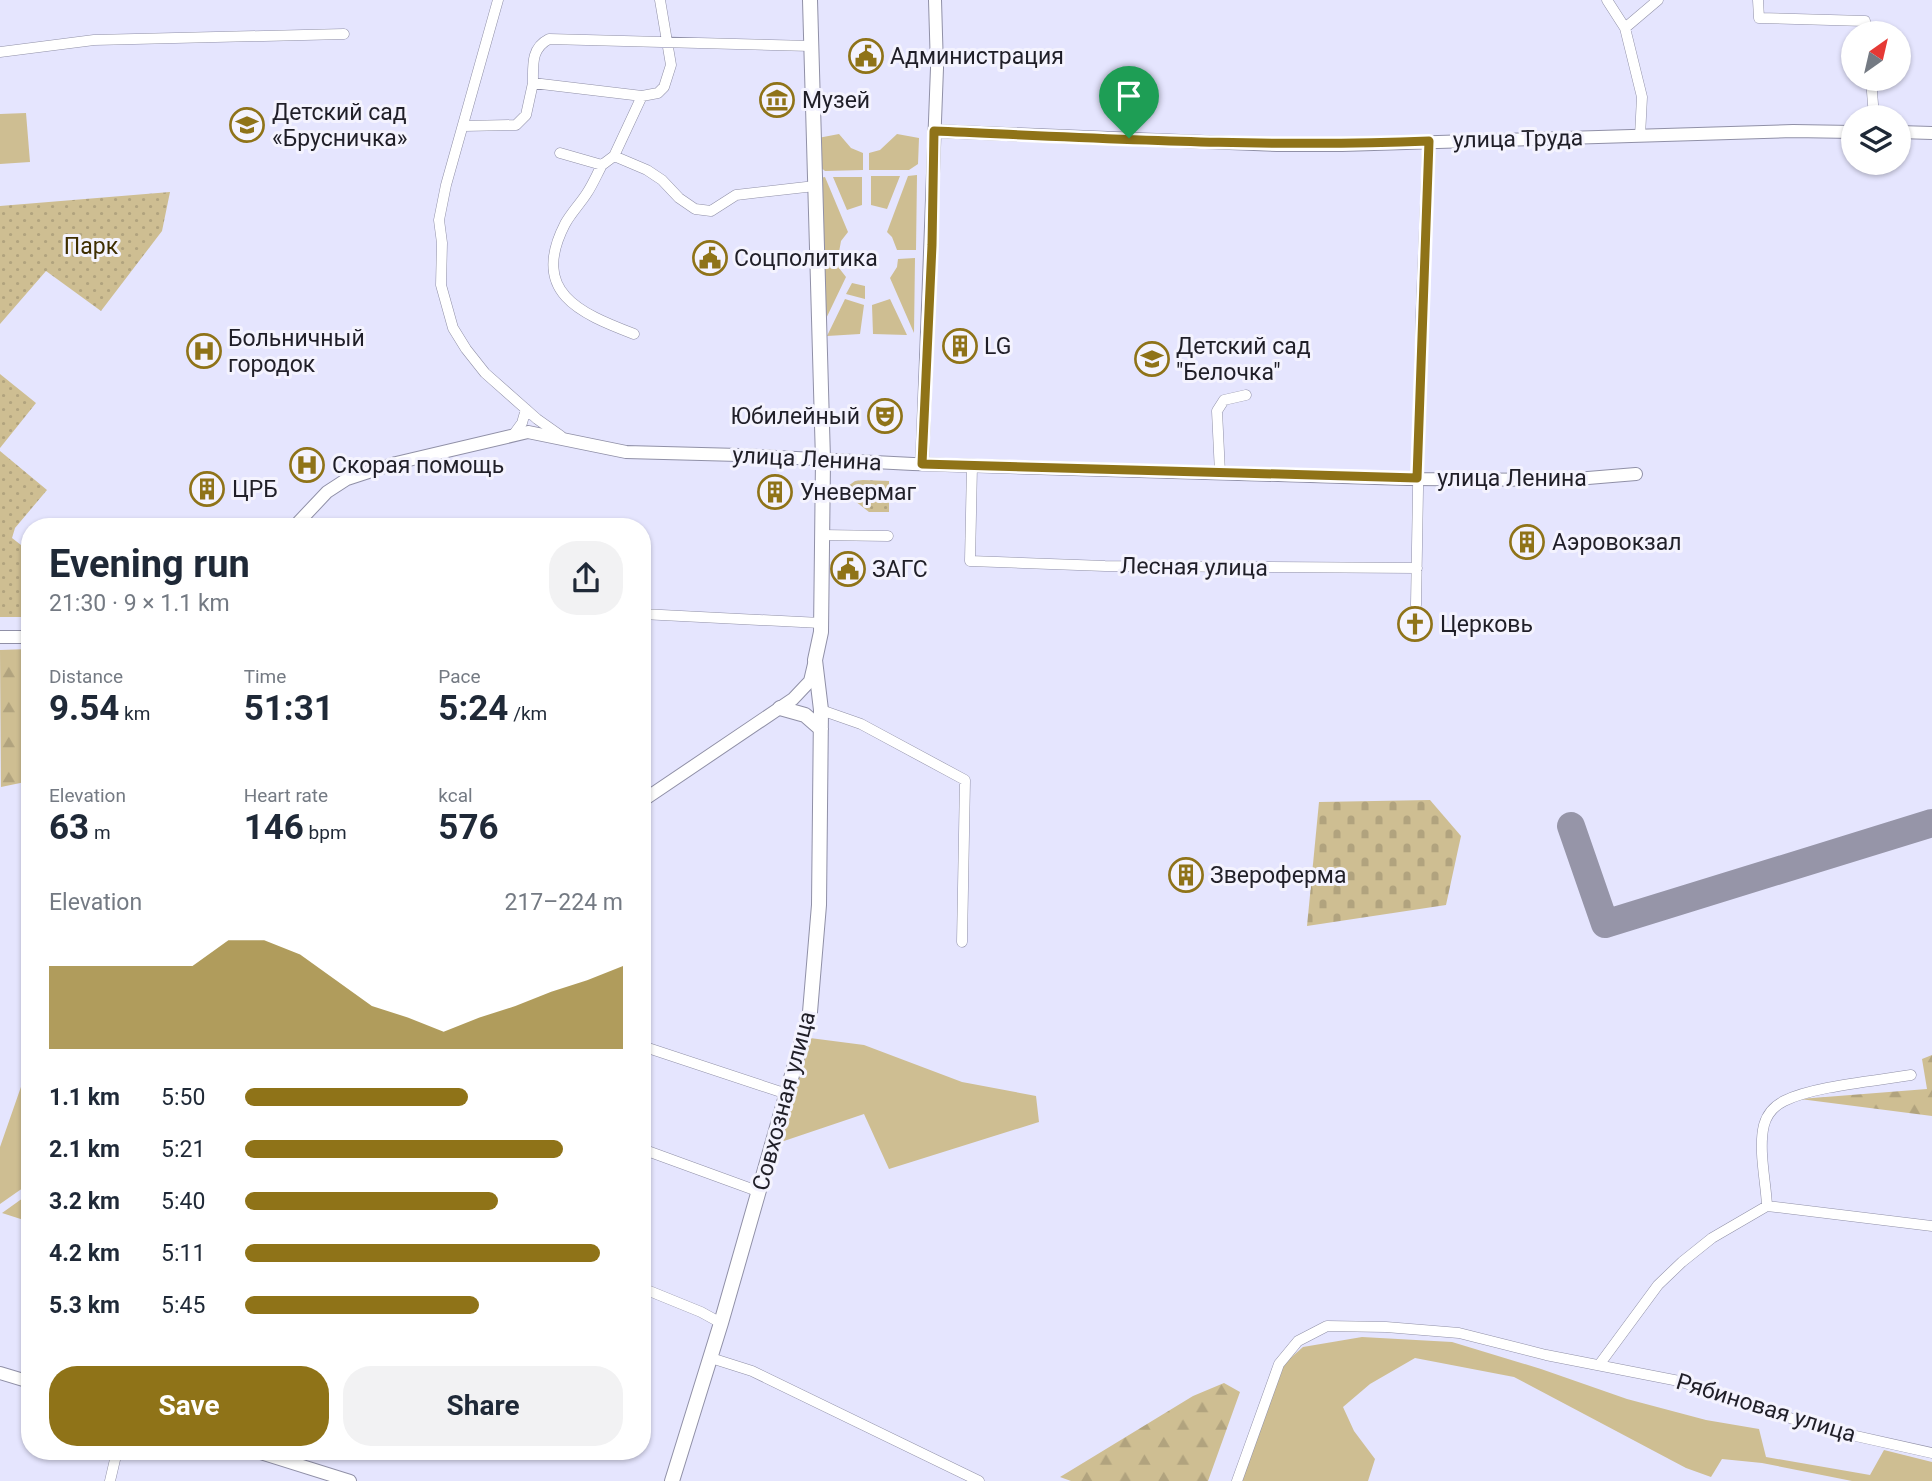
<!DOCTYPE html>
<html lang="en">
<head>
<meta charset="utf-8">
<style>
	body { margin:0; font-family:Roboto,sans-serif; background:#f2f2f3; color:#1f2937; height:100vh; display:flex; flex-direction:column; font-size:26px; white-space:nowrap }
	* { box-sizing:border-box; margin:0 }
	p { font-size:23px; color:#747a83 }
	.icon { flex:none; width:38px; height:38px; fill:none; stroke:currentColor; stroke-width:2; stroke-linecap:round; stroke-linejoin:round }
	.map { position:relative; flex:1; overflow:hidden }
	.details { position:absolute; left:21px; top:518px; width:630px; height:942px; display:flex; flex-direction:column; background:#fff; border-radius:28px; box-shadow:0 2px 5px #0004 }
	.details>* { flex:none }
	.needle { width:46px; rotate:34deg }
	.controls { position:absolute; left:1841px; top:21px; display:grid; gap:14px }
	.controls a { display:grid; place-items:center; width:70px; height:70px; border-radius:50%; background:#fff; box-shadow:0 2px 5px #0004; font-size:35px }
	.pin { position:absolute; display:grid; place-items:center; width:60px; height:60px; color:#fff; margin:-72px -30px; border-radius:50% 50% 50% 0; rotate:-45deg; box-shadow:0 0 7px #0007 }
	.pin .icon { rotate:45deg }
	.round { display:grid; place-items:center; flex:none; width:74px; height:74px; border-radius:28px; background:#f2f2f3 }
	.headline { display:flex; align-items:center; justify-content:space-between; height:119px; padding:0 28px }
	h1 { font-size:38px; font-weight:700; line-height:52px }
	.stats { display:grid; grid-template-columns:repeat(3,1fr); gap:10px; height:119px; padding:7px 28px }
	.stats div { display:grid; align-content:center }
	.stats b { font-size:35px; font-weight:700 }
	.stats small { font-size:19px; font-weight:400 }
	.stats p { font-size:19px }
	.chart { height:196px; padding:14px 28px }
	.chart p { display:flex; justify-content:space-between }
	.chart svg { width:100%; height:126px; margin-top:7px; fill:#8f7318; opacity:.7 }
	.primary-button { display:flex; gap:14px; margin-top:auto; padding:14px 28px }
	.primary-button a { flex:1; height:80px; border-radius:28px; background:#8f7318; color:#fff; font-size:28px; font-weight:700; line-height:80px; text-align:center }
	.primary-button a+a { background:#f2f2f3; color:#1f2937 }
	ul { padding:0 28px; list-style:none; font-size:23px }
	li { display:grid; grid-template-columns:112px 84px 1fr; align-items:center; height:52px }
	li i { height:18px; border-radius:9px; background:#8f7318 }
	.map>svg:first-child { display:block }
</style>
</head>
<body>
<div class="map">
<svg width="1932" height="1481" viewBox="0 0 1932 1481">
	<defs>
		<pattern id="forest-firs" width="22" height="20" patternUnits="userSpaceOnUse" patternTransform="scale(1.75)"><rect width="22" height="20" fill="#cebe92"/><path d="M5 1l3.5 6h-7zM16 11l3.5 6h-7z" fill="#b1a37e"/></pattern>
		<pattern id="cemetery-stones" width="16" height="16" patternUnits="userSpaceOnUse" patternTransform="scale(1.75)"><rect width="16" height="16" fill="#cebe92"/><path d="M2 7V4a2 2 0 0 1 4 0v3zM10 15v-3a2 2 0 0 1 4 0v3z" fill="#b1a37e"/></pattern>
		<pattern id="park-dots" width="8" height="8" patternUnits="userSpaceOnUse" patternTransform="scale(1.75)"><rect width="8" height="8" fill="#cebe92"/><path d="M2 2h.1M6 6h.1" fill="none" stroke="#b1a37e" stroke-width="1.8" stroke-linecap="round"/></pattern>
	</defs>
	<rect width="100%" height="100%" fill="#e5e5fe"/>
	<path fill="#cebe92" d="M26,113L30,162L0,164V114Z
		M839,134L851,148L863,153V170L825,171L818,165V138Z
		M897,134L919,138L918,164L909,170H869V153L880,150Z
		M917,175L916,250H897L892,237L887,232L908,176Z
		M871,176H900L887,209L871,205Z
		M825,177L848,232L841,241L839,252L821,253L820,178Z
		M833,177H862V205L847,210Z
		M915,258L914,333L890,278L897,267L898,259Z
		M822,260H837L839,268L846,277L822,327Z
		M852,283L865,286V299L846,294Z
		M845,299L864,305L860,334L827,336Z
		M890,299L907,335L873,334L872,305Z
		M810,1038L864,1045L962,1082L1036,1096L1039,1122L889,1169L864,1114L781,1142Z
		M30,1061V1183L0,1204V1147Z
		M30,1193V1222L2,1213Z
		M1362,1337L1452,1342L1541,1369L1627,1399L1706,1420L1759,1429L1766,1457L1870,1475L1884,1450L1932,1462V1481H1852L1762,1463L1722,1459L1711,1477L1686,1468L1514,1377L1415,1358L1370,1384L1343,1407L1354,1431L1375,1459L1368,1481H1237L1278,1369L1303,1347Z"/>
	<path fill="url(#forest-firs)" d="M30,649V781L1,787L0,650Z
		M1932,1055V1116L1800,1099L1927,1089L1922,1059Z
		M1224,1383L1240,1392L1208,1481H1071L1060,1477L1193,1396Z"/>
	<path fill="url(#cemetery-stones)" d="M1430,800L1461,836L1446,905L1307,926L1319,802Z"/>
	<path fill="url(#park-dots)" d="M170,192L162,231L101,311L46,271L0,324V206Z
		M0,374L36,403L0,448Z
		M0,451L47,490L15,528L12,538L30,552V617H0Z
		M863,480L889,481V512H869L846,494L848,486L855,481Z"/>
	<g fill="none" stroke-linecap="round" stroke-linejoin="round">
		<path stroke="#9695a8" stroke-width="28" d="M1571,826L1605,924L1932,823"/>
		<g stroke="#9090a7" stroke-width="11">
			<path id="minor" d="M498,0L446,185L439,220L442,243L441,285L453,328L466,349L485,373L537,419L561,436
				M1607,0L1625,28L1642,97L1640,136
				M1758,0L1759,18L1865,21L1866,33
				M1625,28L1658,0
				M0,52L94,40L344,34
				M1871,79L1874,117
				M533,83C533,65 531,48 549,39L811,46
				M642,96L658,93L664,87L671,65L660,0
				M464,126L516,125L526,115L533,83L642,96L614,156
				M560,153L602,165L614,156L647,170L662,180L679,198L695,209L711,211L736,195L815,186
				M602,165C597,174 593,184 587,193C580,204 571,213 565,224C530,292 579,313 634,334
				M514,434L522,423L526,409
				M972,466L970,561L1105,566L1417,568
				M1220,473L1217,411L1224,400L1246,395
				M822,535L888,536
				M1416,605L1421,316L1428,141
				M642,614L821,623
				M821,710L861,724L965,780L962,942
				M642,1046L787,1094
				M642,1149L760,1192
				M1767,1206C1766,1182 1758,1149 1764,1125C1767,1114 1774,1106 1784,1101C1814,1086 1876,1081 1911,1075
				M642,1288L701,1312L721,1323
				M711,1358L752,1371L979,1481
				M1599,1365L1658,1285L1682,1262L1712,1238L1767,1206L1932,1226
				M110,1481L117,1451
				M1237,1481L1279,1364L1298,1341L1327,1326L1386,1327L1459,1333L1546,1355L1679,1381L1820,1428L1932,1453"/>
		</g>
		<g stroke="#9090a7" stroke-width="14">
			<path id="tertiary" d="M934,131L1277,145H1342L1793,131L1853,132
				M1899,132L1932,133
				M922,464L937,68L935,0
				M294,527L327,492L347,479L396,463L528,432L626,452L739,455L913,464L1407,479L1564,480L1636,474
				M0,637H30
				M642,801L793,699L810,681L814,664
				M0,1373L30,1382
				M254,1451L350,1481"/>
		</g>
		<g stroke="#9090a7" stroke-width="16">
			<path id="secondary" d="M780,708L805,715L821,729
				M672,1481L721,1323L810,1012L819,905L821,710L815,660L821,632L823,460L810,0"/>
		</g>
		<use href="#minor" stroke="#fff" stroke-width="10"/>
		<use href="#tertiary" stroke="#fff" stroke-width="12"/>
		<use href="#secondary" stroke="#fff" stroke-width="14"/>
	</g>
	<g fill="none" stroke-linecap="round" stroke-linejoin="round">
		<g stroke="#fff" stroke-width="14">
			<path id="route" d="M934,131C1099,138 1264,148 1429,141L1417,478L922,464L932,245Z"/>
		</g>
		<use href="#route" stroke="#8f7318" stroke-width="9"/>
	</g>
	<defs>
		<g id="civic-ring" transform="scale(1.75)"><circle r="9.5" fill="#f4f3fe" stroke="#8f7318" stroke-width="1.5"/><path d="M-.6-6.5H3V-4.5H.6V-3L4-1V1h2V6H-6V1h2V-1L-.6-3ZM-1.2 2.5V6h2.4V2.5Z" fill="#8f7318"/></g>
		<g id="museum-ring" transform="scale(1.75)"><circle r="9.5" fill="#f4f3fe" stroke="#8f7318" stroke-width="1.5"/><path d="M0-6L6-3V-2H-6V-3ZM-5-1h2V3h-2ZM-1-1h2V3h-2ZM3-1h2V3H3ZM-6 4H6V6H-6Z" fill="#8f7318"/></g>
		<g id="school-ring" transform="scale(1.75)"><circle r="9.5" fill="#f4f3fe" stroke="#8f7318" stroke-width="1.5"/><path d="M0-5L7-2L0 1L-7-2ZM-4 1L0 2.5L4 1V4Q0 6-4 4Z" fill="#8f7318"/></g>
		<g id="building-ring" transform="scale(1.75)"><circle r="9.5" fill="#f4f3fe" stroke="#8f7318" stroke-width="1.5"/><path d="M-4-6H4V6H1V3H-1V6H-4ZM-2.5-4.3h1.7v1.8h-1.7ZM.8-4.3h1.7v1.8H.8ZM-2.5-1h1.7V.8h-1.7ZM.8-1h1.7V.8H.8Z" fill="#8f7318"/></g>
		<g id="hospital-ring" transform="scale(1.75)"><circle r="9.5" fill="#f4f3fe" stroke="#8f7318" stroke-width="1.5"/><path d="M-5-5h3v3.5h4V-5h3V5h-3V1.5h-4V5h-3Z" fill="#8f7318"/></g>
		<g id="theatre-ring" transform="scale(1.75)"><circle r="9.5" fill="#f4f3fe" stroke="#8f7318" stroke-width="1.5"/><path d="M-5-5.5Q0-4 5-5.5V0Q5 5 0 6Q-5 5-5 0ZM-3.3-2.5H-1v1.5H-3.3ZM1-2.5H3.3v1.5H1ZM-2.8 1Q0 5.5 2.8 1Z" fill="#8f7318"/></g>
		<g id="church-ring" transform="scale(1.75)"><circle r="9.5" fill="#f4f3fe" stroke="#8f7318" stroke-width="1.5"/><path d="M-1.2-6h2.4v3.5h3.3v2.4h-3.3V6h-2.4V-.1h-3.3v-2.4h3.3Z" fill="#8f7318"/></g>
	</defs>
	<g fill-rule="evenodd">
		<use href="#civic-ring" x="866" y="56"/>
		<use href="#museum-ring" x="777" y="100"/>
		<use href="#school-ring" x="247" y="125"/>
		<use href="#civic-ring" x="710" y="258"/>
		<use href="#building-ring" x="960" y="346"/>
		<use href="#hospital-ring" x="204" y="351"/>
		<use href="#school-ring" x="1152" y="359"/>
		<use href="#theatre-ring" x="885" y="416"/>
		<use href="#hospital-ring" x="307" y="465"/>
		<use href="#building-ring" x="207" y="489"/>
		<use href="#building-ring" x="775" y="492"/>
		<use href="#building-ring" x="1527" y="542"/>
		<use href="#civic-ring" x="848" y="569"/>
		<use href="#church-ring" x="1415" y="624"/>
		<use href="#building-ring" x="1186" y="875"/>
	</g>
	<g text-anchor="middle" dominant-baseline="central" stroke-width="6" stroke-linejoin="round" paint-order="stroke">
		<g font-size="23" fill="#201f28" stroke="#f4f3fe" text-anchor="start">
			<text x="890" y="56">Администрация</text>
			<text x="802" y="100">Музей</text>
			<text x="272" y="112">Детский сад<tspan x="272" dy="26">«Брусничка»</tspan></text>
			<text x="734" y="258">Соцполитика</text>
			<text x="228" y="338">Больничный<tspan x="228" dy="26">городок</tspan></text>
			<text x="984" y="346">LG</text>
			<text x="1176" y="346">Детский сад<tspan x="1176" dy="26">"Белочка"</tspan></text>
			<text x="860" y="416" text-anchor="end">Юбилейный</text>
			<text x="332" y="465">Скорая помощь</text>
			<text x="232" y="489">ЦРБ</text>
			<text x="800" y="492">Уневермаг</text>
			<text x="1552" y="542">Аэровокзал</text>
			<text x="872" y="569">ЗАГС</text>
			<text x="1440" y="624">Церковь</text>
			<text x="1210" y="875">Звероферма</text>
		</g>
		<g font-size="23" fill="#201f28" stroke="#f4f3fe">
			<text transform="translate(1518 139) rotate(-1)">улица Труда</text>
			<text transform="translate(807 459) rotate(3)">улица Ленина</text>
			<text x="1512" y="478">улица Ленина</text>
			<text transform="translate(1194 567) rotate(1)">Лесная улица</text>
			<text transform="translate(784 1101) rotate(-75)">Совхозная улица</text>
			<text transform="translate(1766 1408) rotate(17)">Рябиновая улица</text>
		</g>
		<g font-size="23" fill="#3e2e00" stroke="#f4f3fe">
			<text x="91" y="246">Парк</text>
		</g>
	</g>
</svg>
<div class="controls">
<a><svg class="needle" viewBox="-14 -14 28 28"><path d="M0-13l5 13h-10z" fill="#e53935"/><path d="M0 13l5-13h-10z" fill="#747a83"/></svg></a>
<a><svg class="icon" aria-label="layers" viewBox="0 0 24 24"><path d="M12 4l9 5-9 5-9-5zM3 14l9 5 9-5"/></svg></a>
</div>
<div class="pin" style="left:1129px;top:138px;background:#1e9e55"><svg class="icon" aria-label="arrive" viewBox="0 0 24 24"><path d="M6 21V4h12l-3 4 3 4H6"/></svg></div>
<section class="details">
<div class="headline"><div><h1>Evening run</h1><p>21:30 · 9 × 1.1 km</p></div><a class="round"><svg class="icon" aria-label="share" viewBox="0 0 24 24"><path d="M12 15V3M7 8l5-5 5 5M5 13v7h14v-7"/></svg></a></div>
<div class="stats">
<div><p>Distance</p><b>9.54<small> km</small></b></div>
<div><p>Time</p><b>51:31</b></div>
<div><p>Pace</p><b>5:24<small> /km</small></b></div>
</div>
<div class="stats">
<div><p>Elevation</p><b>63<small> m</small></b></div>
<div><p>Heart rate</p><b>146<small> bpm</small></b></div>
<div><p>kcal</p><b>576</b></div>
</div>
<div class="chart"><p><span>Elevation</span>217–224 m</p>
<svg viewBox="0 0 160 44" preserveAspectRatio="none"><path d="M0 44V15L10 15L20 15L30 15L40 15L50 6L60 6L70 11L80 20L90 29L100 33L110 38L120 33L130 29L140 24L150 20L160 15V44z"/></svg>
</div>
<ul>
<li><b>1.1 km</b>5:50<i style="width:59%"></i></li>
<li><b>2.1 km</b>5:21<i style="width:84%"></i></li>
<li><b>3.2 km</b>5:40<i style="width:67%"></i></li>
<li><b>4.2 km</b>5:11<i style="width:94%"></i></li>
<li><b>5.3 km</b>5:45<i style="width:62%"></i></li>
</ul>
<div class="primary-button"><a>Save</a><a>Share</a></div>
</section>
</div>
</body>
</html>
